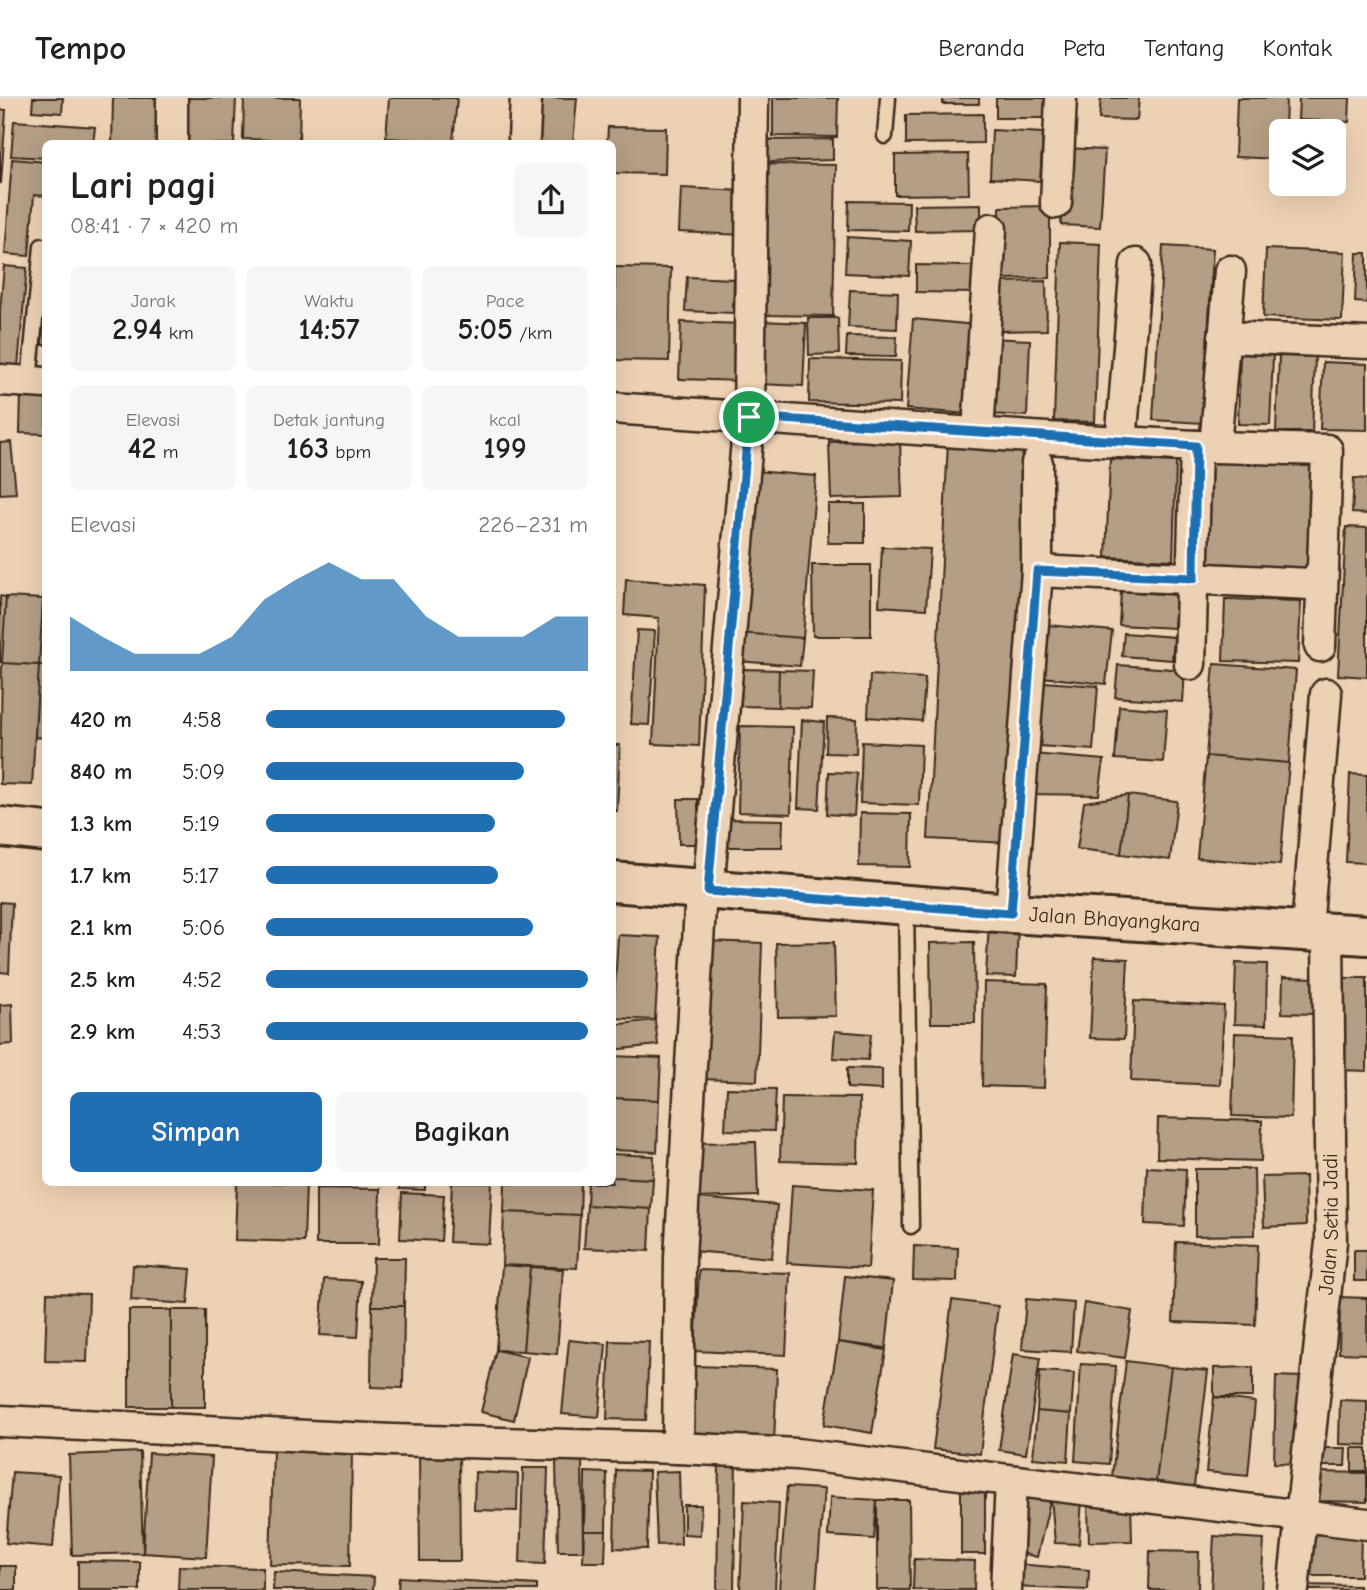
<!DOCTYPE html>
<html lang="id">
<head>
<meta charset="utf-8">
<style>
	body { margin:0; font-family:"Comic Neue",sans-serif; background:#f6f6f6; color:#202124; height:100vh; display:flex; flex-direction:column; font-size:26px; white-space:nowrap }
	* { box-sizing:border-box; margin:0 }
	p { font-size:23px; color:#757577 }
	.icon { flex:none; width:38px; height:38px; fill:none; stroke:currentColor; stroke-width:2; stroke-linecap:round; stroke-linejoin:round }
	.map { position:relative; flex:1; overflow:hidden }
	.drawer { position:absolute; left:42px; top:42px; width:574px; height:1046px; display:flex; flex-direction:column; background:#fff; border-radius:10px; box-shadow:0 7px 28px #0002 }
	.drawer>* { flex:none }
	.fabs { position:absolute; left:1269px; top:21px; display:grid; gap:14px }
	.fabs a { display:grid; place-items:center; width:77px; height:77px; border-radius:10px; background:#fff; box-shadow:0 7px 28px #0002; font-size:35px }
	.pin { position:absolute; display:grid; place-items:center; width:60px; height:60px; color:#fff; margin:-30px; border:4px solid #fff; border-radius:50%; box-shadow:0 2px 7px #0007 }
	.round { display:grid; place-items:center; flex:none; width:74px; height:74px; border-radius:10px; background:#f6f6f6 }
	.summary { display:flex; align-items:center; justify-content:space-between; height:119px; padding:0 28px }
	h1 { font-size:38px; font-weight:700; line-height:52px }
	.figures { display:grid; grid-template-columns:repeat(3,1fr); gap:10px; height:119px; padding:7px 28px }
	.figures div { display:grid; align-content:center; border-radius:10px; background:#f6f6f6; text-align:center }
	.figures b { font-size:30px; font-weight:700 }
	.figures small { font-size:19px; font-weight:400 }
	.figures p { font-size:19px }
	.chart { height:196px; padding:14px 28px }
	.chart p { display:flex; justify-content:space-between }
	.chart svg { width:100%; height:126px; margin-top:7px; fill:#1f6fb2; opacity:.7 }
	.action { display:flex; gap:14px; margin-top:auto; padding:14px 28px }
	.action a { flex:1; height:80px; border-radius:10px; background:#1f6fb2; color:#fff; font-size:28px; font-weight:700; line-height:80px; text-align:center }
	.action a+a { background:#f6f6f6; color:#202124 }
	ul { padding:0 28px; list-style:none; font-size:23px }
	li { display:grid; grid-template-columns:112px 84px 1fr; align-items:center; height:52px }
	li i { height:18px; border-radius:9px; background:#1f6fb2 }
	header { display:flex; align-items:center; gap:42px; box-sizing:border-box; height:98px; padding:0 35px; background:#fff; border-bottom:2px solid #e0e0e0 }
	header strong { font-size:33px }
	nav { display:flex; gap:38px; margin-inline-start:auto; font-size:24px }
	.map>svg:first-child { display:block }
</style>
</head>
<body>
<header>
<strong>Tempo</strong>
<nav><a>Beranda</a><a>Peta</a><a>Tentang</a><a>Kontak</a></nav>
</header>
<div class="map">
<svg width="1367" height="1492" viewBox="0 0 1367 1492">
	<rect width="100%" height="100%" fill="#edd1b4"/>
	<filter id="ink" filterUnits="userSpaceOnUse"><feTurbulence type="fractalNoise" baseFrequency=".0143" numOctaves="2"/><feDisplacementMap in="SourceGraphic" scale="14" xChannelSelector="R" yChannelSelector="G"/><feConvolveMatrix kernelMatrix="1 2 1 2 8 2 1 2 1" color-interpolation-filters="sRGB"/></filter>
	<g filter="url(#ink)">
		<path fill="#b59e86" stroke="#3b2a1e" stroke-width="2" d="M33,0H63L62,15L32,13Z
			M113,0H171L170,46H112Z
			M181,0H236L234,46H179Z
			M244,0H300L299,43L243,41Z
			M389,0H457L453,44L386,40Z
			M534,0H577L573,46H531Z
			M773,0H838L837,39L773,38Z
			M943,0H979V6H943Z
			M996,0H1048V20H996Z
			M1101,0H1139L1137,22L1099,21Z
			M1237,0H1286L1285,33H1281V61L1235,59Z
			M1299,0H1350L1349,24L1298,22Z
			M0,12H6L1,85H0Z
			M983,16V45L906,46V17Z
			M14,23L95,29L93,46H46V60L11,58Z
			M608,29L666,30L665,76L612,75V46H607Z
			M992,32L1043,35L1040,83L990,80Z
			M833,41V62L768,64V42Z
			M1066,50L1105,52L1100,129L1061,127Z
			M968,56L969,96L895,97V57Z
			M12,61L46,64V98L34,97L29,158L5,156Z
			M767,66L836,67L833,218L765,217Z
			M681,90L745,93L743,137L679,134Z
			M849,103L909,104L908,133L848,132Z
			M981,106V132L915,133L914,107Z
			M1050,108V180L1001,181L1000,109Z
			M847,139L911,143L909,178L845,175Z
			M1060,144L1101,146L1095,324L1054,323Z
			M1163,148L1213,151L1203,325L1153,322Z
			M1266,151L1345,154L1342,222L1263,219Z
			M1357,155H1367V205L1355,204Z
			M916,167L973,168V195L916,194Z
			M4,168L27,170L18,268L0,266V212Z
			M615,169L671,170L669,263L614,262Z
			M687,179L734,181L733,215L685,213Z
			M1046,183L1047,232L994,233L993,184Z
			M46,184V247H42Z
			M850,192L898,194L897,231L848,229Z
			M808,220H838L839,256L809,257Z
			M913,221L976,227L968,316L906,311Z
			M761,223L806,225L803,288L758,286Z
			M681,224L745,226L743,283L679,281Z
			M847,238L897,239L896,259L846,258Z
			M990,240L1030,242L1027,318L988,316Z
			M1240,256L1273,257L1270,327L1238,326Z
			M1279,258L1315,259L1312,334H1276Z
			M810,261L901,263L900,306L809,304Z
			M1323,264L1367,266V332L1320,331Z
			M21,295H46V336L20,335Z
			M900,342L902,399L831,401L829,344Z
			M11,344L16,395L0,396V345Z
			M948,344L1027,348L1008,745L928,741Z
			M1110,361L1176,364L1173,462L1106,459Z
			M1212,362L1317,366L1314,470L1208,466Z
			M753,373L816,378L803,540L739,535Z
			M1354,380L1367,381V416L1352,415Z
			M828,406H865V445H828Z
			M1346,429L1367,430V579L1338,577Z
			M882,449L930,451L926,511L879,508Z
			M812,467H871V538H813Z
			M626,481L705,487L699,648L653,646L659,520L624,517Z
			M1121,493L1176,497L1174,530L1119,527Z
			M0,498L6,499L2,565L0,564Z
			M6,499L43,501L39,567L2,565Z
			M43,501H46V567H39Z
			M1225,501L1301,503L1298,565L1223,563Z
			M1048,527L1112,533L1106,586L1042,579Z
			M637,532L655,533L649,627L631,626Z
			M739,535L803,540L800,568L737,563Z
			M1124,535L1174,539L1172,562L1122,558Z
			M2,565L39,567L32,687L0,686Z
			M1214,566L1296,572L1289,665L1206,658Z
			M39,567H46V640L35,639Z
			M1118,567L1185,572L1183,604L1115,599Z
			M742,571L779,572L778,609L741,608Z
			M779,572L813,573L811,610L778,609Z
			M870,577L925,580L922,623L868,619Z
			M1044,584L1098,588L1093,652L1040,648Z
			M1119,608L1167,612L1163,664L1115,661Z
			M827,620L857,621L856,656L826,655Z
			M802,622L824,624L819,711L798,710Z
			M740,628L793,629L791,716L738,714Z
			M862,644L921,647L919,707L860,705Z
			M612,647H620L617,713H612Z
			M1032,656L1104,662L1099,697L1028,696Z
			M1206,658L1289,665L1280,767L1197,760Z
			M829,674L857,675L854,718L827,716Z
			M1350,676L1367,677V765L1346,764Z
			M1128,697L1121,756L1077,751L1084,704Z
			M1128,697L1177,703L1170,762L1121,756Z
			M678,701H698V746H679Z
			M860,715L911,716L910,769L859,768Z
			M721,721L783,722L782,749H721Z
			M0,804L12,805L9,875L0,874Z
			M989,825L1018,826L1016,879L986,878Z
			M618,837L660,839L655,922L613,920Z
			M705,843L762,845L757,983L700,981Z
			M834,844L836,918L778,919L776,845Z
			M974,844L975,925H931L930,845Z
			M1094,859L1128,861L1124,941L1090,940Z
			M1236,865L1267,866L1266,927L1234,926Z
			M1283,879L1315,880L1314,916L1282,915Z
			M1340,880H1367V973L1339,972Z
			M984,884L1047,886L1044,990L982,988Z
			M1134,903L1224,908L1220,987L1131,983Z
			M12,906L13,946L0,947V907Z
			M655,922L658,947L612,952V927Z
			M835,933L871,936L868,962L833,960Z
			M1235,935L1293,937L1291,1020L1232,1018Z
			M612,958L661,960L659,1002L612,1000Z
			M847,970L882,971V992L847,990Z
			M727,990L776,991L774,1033L725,1032Z
			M782,999L859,1000L858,1065L780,1063Z
			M612,1000L659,1002L657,1054L612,1052Z
			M1158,1020L1262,1023L1261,1063L1157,1060Z
			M756,1044L758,1098L697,1100L696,1045Z
			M612,1056L654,1058L653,1081L612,1079Z
			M1147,1069L1186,1071L1184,1128L1145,1126Z
			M1195,1071H1254L1255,1137L1195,1138Z
			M1305,1078L1306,1127L1264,1129L1262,1079Z
			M612,1079L653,1081L651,1111L587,1107L588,1085H612Z
			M237,1085H306L304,1144L235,1142Z
			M399,1085H425V1092L399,1091Z
			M452,1085H492L489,1146L449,1144Z
			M505,1085H581L580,1117L504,1114Z
			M792,1087L873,1092L868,1170L787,1165Z
			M316,1090L380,1091L379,1146H316Z
			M402,1095L444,1097L441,1143L400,1141Z
			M697,1100L777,1107L772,1160L693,1153Z
			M587,1107L651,1111L649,1153L584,1150Z
			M504,1114L580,1117L577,1170L502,1167Z
			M1176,1144L1258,1147L1255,1227L1173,1224Z
			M914,1148L958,1150L957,1183L913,1182Z
			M1354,1152H1367V1183H1354Z
			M373,1160H405L404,1208H372Z
			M133,1167L191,1171L188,1206L131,1202Z
			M502,1167L530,1169L523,1253L496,1252Z
			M530,1169L563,1171L557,1256L523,1253Z
			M699,1172L790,1175L786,1257L695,1253Z
			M845,1178L893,1183L886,1250L838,1244Z
			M324,1181L361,1183L358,1239L320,1237Z
			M47,1195L89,1196L87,1264L45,1263Z
			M1340,1199L1367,1200V1256L1339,1255Z
			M1026,1201L1074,1205L1071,1254L1022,1251Z
			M952,1202L998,1208L980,1356L933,1351Z
			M1084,1205L1132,1213L1125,1260L1077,1253Z
			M372,1208H404L403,1290L371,1289Z
			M129,1212H171V1309H129Z
			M171,1212H205V1309H171Z
			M569,1242L606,1246L599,1319L562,1316Z
			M610,1243L649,1244L646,1322L607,1321Z
			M838,1244L886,1252L872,1335L824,1327Z
			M496,1252L528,1259L514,1322L481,1314Z
			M1013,1256L1040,1260L1026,1356L999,1352Z
			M1126,1263L1171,1269L1155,1391L1111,1386Z
			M1081,1266L1116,1268L1109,1366L1075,1363Z
			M695,1268L777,1271L774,1346L691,1343Z
			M1171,1269L1208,1273L1193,1396L1155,1391Z
			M1253,1269V1299H1214V1270Z
			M1040,1273L1074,1275L1071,1316L1037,1313Z
			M1276,1278L1301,1279L1299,1366L1274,1365Z
			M1214,1299L1255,1304L1248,1378L1206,1374Z
			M1340,1302L1367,1303V1347L1339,1346Z
			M1037,1313L1071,1316L1068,1363L1033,1360Z
			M459,1350L460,1463H420L419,1351Z
			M1323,1350H1346L1345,1368H1323Z
			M1352,1350H1367V1373H1352Z
			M273,1351L352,1353L350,1468L270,1467Z
			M140,1354L143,1455L72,1457L69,1357Z
			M149,1355L212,1359L206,1459L143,1455Z
			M719,1361H736L734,1492H717Z
			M556,1363H582L583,1453H558Z
			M523,1370H548L545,1466L520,1465Z
			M616,1372L649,1373L647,1451L614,1450Z
			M679,1373L681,1446L657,1447L654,1374Z
			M12,1374L59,1377L53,1449L6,1445Z
			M475,1374L518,1376L517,1413L474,1412Z
			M585,1374L607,1375L606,1433H584Z
			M1317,1374L1367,1375V1404L1317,1403Z
			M787,1389L824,1391L816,1492H779Z
			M961,1392H985V1456H961Z
			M1026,1394L1051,1399L1037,1459L1013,1453Z
			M830,1399L877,1402L874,1441L828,1438Z
			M1051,1399L1082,1400L1079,1446L1055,1445Z
			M877,1402H909L910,1492H877Z
			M744,1403L779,1405L775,1492H740Z
			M1131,1405L1132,1443L1089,1444L1088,1406Z
			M684,1407H701L700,1437L684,1436Z
			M584,1433H606L605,1464H583Z
			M1310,1436L1361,1437L1360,1478H1310Z
			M1214,1438L1264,1441L1261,1492H1211Z
			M1150,1453L1199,1454L1198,1492H1149Z
			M914,1461L975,1463L974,1492H913Z
			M78,1463L140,1464V1492H78Z
			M1016,1466L1089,1472L1088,1492L1014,1489Z
			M0,1468H16V1492H0Z
			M179,1468L263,1470V1492H178Z
			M274,1474L374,1479L373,1492H273Z
			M399,1479L537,1487V1492H398Z
			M1303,1487L1359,1488V1492H1303Z"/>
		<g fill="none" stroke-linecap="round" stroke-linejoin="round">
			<g stroke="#3b2a1e" stroke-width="19">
				<path id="service" d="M885,38L888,0
					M29,284L42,148
					M906,808L911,1128"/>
			</g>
			<g stroke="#3b2a1e" stroke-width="35">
				<g id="minor">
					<path d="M524,40L526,0"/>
					<path d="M172,46V0"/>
					<path d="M1056,105L1061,0"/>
					<path d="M1224,239L1367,245"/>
					<path d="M0,282L46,285"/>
					<path d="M612,310L1046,340L1215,349L1327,352L1323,470L1318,479L1311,486L1037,473"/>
					<path d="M978,334L991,131"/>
					<path d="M1121,344L1136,166"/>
					<path d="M1215,349L1230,173"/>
					<path d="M1320,548L1323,470"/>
					<path d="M1190,566L1196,348"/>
					<path d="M708,793L749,319L753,0"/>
					<path d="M1011,815L1037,473V365"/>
					<path d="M1307,832L1326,596"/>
					<path d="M0,1323L392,1342L678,1350L797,1356L1367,1426"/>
					<path d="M678,1350L680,1160L701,792"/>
					<path d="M1006,1492L1011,1383"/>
					<path id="s1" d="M1293,1492L1331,1144L1328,834"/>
				</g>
			</g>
			<g stroke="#3b2a1e" stroke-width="44">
				<g id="secondary">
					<path d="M0,729L46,734"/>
					<path id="s2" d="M612,784L1011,815L1367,837"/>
				</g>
			</g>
			<use href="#service" stroke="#edd1b4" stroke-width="14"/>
			<use href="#minor" stroke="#edd1b4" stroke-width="30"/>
			<use href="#secondary" stroke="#edd1b4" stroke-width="38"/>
		</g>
	</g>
	<g fill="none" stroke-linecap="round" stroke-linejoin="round" filter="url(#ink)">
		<g stroke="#fff" stroke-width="14">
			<path id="route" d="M749,319L1196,348L1194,480L1037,473L1011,815L708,793Z"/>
		</g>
		<use href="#route" stroke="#1f6fb2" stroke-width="9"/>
	</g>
	<g text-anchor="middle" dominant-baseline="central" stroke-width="5" stroke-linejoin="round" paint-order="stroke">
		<g font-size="21" fill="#3b2a1e" stroke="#edd1b4">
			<text stroke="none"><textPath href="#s2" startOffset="504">Jalan Bhayangkara</textPath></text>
			<text stroke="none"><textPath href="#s1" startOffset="368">Jalan Setia Jadi</textPath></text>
		</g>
	</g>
</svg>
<div class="fabs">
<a><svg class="icon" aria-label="layers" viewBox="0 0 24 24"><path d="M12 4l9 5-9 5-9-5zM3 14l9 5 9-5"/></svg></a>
</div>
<div class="pin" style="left:749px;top:319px;background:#1e9e55"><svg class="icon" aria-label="arrive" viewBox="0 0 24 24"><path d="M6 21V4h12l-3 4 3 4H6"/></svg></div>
<section class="drawer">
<div class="summary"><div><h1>Lari pagi</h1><p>08:41 · 7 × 420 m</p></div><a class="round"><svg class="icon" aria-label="share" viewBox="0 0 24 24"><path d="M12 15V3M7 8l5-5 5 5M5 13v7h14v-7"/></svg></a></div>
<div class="figures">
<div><p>Jarak</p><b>2.94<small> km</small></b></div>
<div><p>Waktu</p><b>14:57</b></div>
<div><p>Pace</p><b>5:05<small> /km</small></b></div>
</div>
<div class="figures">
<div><p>Elevasi</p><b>42<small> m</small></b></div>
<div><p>Detak jantung</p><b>163<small> bpm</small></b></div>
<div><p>kcal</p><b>199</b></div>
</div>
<div class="chart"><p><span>Elevasi</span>226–231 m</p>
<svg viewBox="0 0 160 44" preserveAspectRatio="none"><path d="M0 44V25L10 32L20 38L30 38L40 38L50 32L60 19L70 12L80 6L90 12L100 12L110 25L120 32L130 32L140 32L150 25L160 25V44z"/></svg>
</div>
<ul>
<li><b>420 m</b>4:58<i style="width:93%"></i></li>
<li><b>840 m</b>5:09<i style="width:80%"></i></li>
<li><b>1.3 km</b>5:19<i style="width:71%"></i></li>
<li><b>1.7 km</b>5:17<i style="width:72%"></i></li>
<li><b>2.1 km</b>5:06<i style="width:83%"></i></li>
<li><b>2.5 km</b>4:52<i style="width:100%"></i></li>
<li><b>2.9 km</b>4:53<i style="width:100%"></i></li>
</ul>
<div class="action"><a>Simpan</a><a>Bagikan</a></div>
</section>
</div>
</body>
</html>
